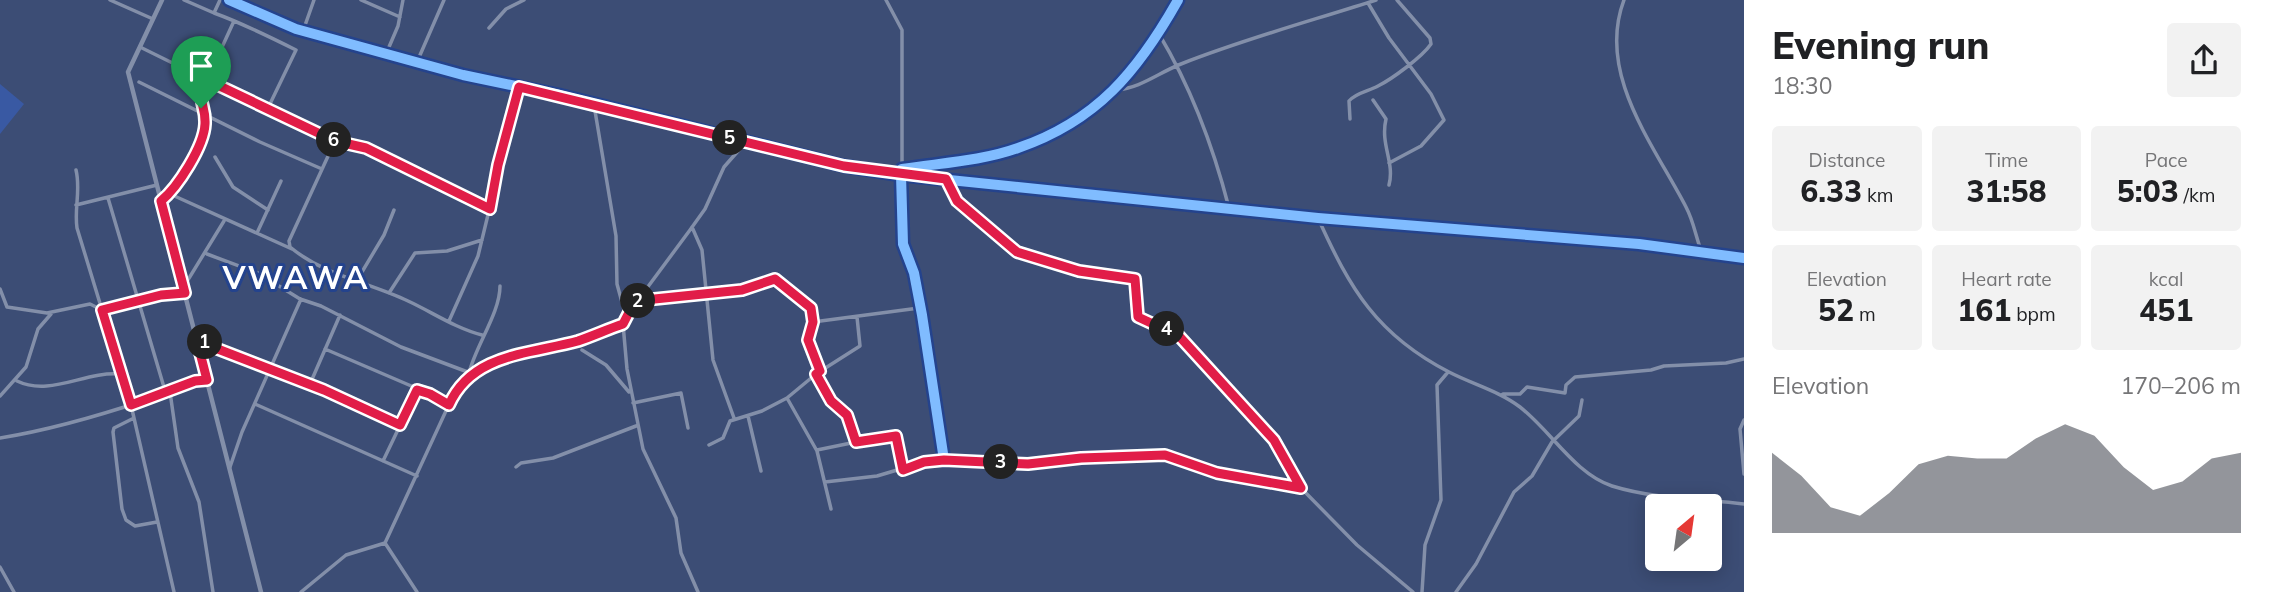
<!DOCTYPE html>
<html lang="en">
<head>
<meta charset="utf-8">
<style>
	body { margin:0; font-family:Mulish,sans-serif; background:#f2f2f2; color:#202124; height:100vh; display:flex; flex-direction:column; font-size:26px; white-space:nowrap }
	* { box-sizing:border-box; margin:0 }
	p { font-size:23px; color:#757577 }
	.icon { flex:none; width:38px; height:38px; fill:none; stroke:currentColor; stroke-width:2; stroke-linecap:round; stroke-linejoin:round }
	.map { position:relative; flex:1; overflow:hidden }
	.side { display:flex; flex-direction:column; background:#fff; width:525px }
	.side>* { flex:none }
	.needle { width:46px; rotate:29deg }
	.controls { position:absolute; left:1645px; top:494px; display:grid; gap:14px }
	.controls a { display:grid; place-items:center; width:77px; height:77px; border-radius:7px; background:#fff; box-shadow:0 4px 18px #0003; font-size:35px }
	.pin { position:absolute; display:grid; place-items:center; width:60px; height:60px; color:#fff; margin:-72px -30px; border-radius:50% 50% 50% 0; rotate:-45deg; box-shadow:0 0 7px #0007 }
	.pin .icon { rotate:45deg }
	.km { position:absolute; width:35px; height:35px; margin:-18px; border-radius:50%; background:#222; color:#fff; font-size:19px; line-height:35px; text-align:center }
	.round { display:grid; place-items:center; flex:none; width:74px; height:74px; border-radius:7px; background:#f2f2f2 }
	.head { display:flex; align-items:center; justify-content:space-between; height:119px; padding:0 28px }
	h1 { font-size:38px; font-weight:800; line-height:52px }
	.stats { display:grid; grid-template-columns:repeat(3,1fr); gap:10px; height:119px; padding:7px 28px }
	.stats div { display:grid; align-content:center; border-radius:7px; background:#f2f2f2; text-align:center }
	.stats b { font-size:30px; font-weight:800 }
	.stats small { font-size:19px; font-weight:400 }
	.stats p { font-size:19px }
	.chart { height:196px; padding:14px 28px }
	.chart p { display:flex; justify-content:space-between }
	.chart svg { width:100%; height:126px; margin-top:7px; fill:#666971; opacity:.7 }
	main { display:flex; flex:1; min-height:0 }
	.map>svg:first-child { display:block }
</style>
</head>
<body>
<main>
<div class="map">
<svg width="1744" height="592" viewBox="0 0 1744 592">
	<rect width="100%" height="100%" fill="#3c4d75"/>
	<path fill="#3959a3" d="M0,84L24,104L0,134Z"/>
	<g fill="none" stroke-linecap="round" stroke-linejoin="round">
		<path stroke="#838fa9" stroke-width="3.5" d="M110,0L153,19
			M184,0L214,13
			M220,0L214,13C242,23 270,37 296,50L268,108L207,80L234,21
			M229,0L296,29L463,75L559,95L844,166L901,175L902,169C940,163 982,161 1018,148C1097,121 1138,71 1178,0
			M361,0L400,17
			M886,0L902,30V168
			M1624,0C1596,74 1654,145 1686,207C1694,222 1696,238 1702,253
			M1368,3L1389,38L1431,94L1444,120L1421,146L1389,163
			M489,28L506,9L524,0
			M303,31L314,0
			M1159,34C1192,89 1213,146 1229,208
			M140,47L207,80C197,104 206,103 205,124C204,147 178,187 161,201
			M386,54L398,26L403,0
			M417,62L444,0
			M139,82L260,142L322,169
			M1116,90C1141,88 1158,73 1181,64C1244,39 1311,21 1376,0
			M1373,100L1386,119C1380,145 1395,162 1389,185
			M268,108L335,141L378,153L490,209
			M1350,119L1349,101C1355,93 1369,91 1378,86C1392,79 1422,57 1431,44L1430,38L1397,0
			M335,141L289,241L290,247C325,276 368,282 408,301C432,312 455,328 482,335
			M215,157L233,187L268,210
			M76,170C81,190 74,208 77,228L131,405L174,592
			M946,179L957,201L1017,252L1079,271L1135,279L1138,317L1179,336L1274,441L1301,488L1357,545L1413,592
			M170,194L292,249
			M108,198L166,394
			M76,205L157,185
			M1318,218C1350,289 1377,335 1449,372C1472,384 1499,391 1520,407C1551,431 1575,474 1612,486C1654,499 1700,499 1744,504
			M692,227L702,250L713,360L734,418
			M257,233L281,181
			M207,254L258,273L300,299L321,306L401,347L473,374
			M356,282L384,235L394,210
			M183,288L224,221
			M0,289L7,307L47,313L90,304L102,310L161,295L184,293
			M389,293L415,253L447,251L482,240
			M622,302L742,290L775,279C791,286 814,304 813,322L919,308
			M627,315L690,230L705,209L724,167L746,142
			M449,321L478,256L519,87
			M813,322L808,340L820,371
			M623,324L627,369L643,449L676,518L681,553L698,592
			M197,341L324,390L400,425
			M325,349L430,394L449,405
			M582,350L606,365L629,392
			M469,373C476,345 500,313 500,286
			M816,374L831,401L847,415L856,442L897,437L903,469
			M17,381C50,397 85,371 120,374
			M310,384L340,315
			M170,392L178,448L199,502L213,592
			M1503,394H1520L1527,387L1565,393L1566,385L1575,377L1651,370L1664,366L1726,363L1744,359
			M0,396L26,367L38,329L51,314
			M787,398L816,374L860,346L857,317
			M633,403L681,393L688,428
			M255,404L417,476
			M748,416L761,471
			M134,418L114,428L113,432L122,509L126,520L135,526L157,522
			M1744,420L1740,429L1744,474
			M0,438C50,430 98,416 146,400C166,394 186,382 207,380
			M709,445L723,438L730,421L762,411L787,398L817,451L831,509
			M817,450L856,442
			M944,460L922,315L914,273L903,244L901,175L1318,218L1639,244L1744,258
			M383,461L417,390
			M230,467L242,432L301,299
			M516,467L521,463L553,458L636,426
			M825,482L877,476L924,462L944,460L1028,464L1081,458L1165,455L1217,473L1301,488
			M385,543L417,592
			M0,567L14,592
			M301,592L346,555L385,543L457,387L481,368L513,354L579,340L623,324L626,317L617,284L616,236L594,105
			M1422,592L1425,545L1441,500L1437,385L1448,372
			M1456,592L1476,564L1514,492L1532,476L1552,442L1579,416L1582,400"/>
		<path stroke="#838fa9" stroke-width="4.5" d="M162,0L128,72L261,592"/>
		<g stroke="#24438d" stroke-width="15">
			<path id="cycleway" d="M229,0L296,29L463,75L559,95L844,166L901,175L902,169C940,163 982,161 1018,148C1097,121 1138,71 1178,0
				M944,460L922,315L914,273L903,244L901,175L1318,218L1639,244L1744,258"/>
		</g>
		<use href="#cycleway" stroke="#80bcff" stroke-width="10"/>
	</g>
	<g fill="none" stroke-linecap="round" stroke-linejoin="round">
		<g stroke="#fff" stroke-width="14">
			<path id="route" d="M207,80L335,141L366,148L490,209L498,165L519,87L844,166L946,179L957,201L1017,252L1079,271L1135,279L1138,317L1179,336L1274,440L1301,488L1217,473L1165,455L1081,458L1028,464L944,460L924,462L903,470L896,436L856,442L847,415L831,401L816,374L820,371L808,340L813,322L811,308L775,279L742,290L635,301L623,324C608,329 593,336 578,341C531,354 472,353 449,405L430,394L417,390L400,425L324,390L197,341L207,380L195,381L131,405L102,310L161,295L185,293L161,201C178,187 204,146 205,124C206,103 196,106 207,80Z"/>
		</g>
		<use href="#route" stroke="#e11d48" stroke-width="9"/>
	</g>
	<g text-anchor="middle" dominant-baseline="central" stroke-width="6" stroke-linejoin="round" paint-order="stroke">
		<g font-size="32" font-weight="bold" letter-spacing="2" fill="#fff" stroke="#24438d">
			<text x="296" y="277">VWAWA</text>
		</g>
	</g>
</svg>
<div class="controls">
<a><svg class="needle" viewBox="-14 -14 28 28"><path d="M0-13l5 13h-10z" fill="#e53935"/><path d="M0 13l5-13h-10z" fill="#757577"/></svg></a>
</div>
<div class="pin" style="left:201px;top:108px;background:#1e9e55"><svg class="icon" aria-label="arrive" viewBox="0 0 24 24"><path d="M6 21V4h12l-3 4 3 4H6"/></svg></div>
<b class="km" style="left:205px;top:342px">1</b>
<b class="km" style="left:638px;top:301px">2</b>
<b class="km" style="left:1001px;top:462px">3</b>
<b class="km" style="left:1167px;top:329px">4</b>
<b class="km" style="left:730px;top:138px">5</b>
<b class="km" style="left:334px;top:140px">6</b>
</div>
<section class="side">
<div class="head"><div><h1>Evening run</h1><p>18:30</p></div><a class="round"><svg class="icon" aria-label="share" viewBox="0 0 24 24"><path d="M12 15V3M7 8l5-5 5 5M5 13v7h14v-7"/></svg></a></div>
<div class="stats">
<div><p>Distance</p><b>6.33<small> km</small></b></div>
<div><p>Time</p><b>31:58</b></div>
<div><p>Pace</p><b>5:03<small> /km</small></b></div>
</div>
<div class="stats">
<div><p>Elevation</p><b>52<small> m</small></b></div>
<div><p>Heart rate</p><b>161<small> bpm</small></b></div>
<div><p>kcal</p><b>451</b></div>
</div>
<div class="chart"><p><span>Elevation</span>170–206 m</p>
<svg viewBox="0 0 160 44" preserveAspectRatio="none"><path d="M0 44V16L10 24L20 35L30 38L40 30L50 20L60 17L70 18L80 18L90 11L100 6L110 10L120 21L130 29L140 26L150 18L160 16V44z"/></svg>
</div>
</section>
</main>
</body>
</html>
